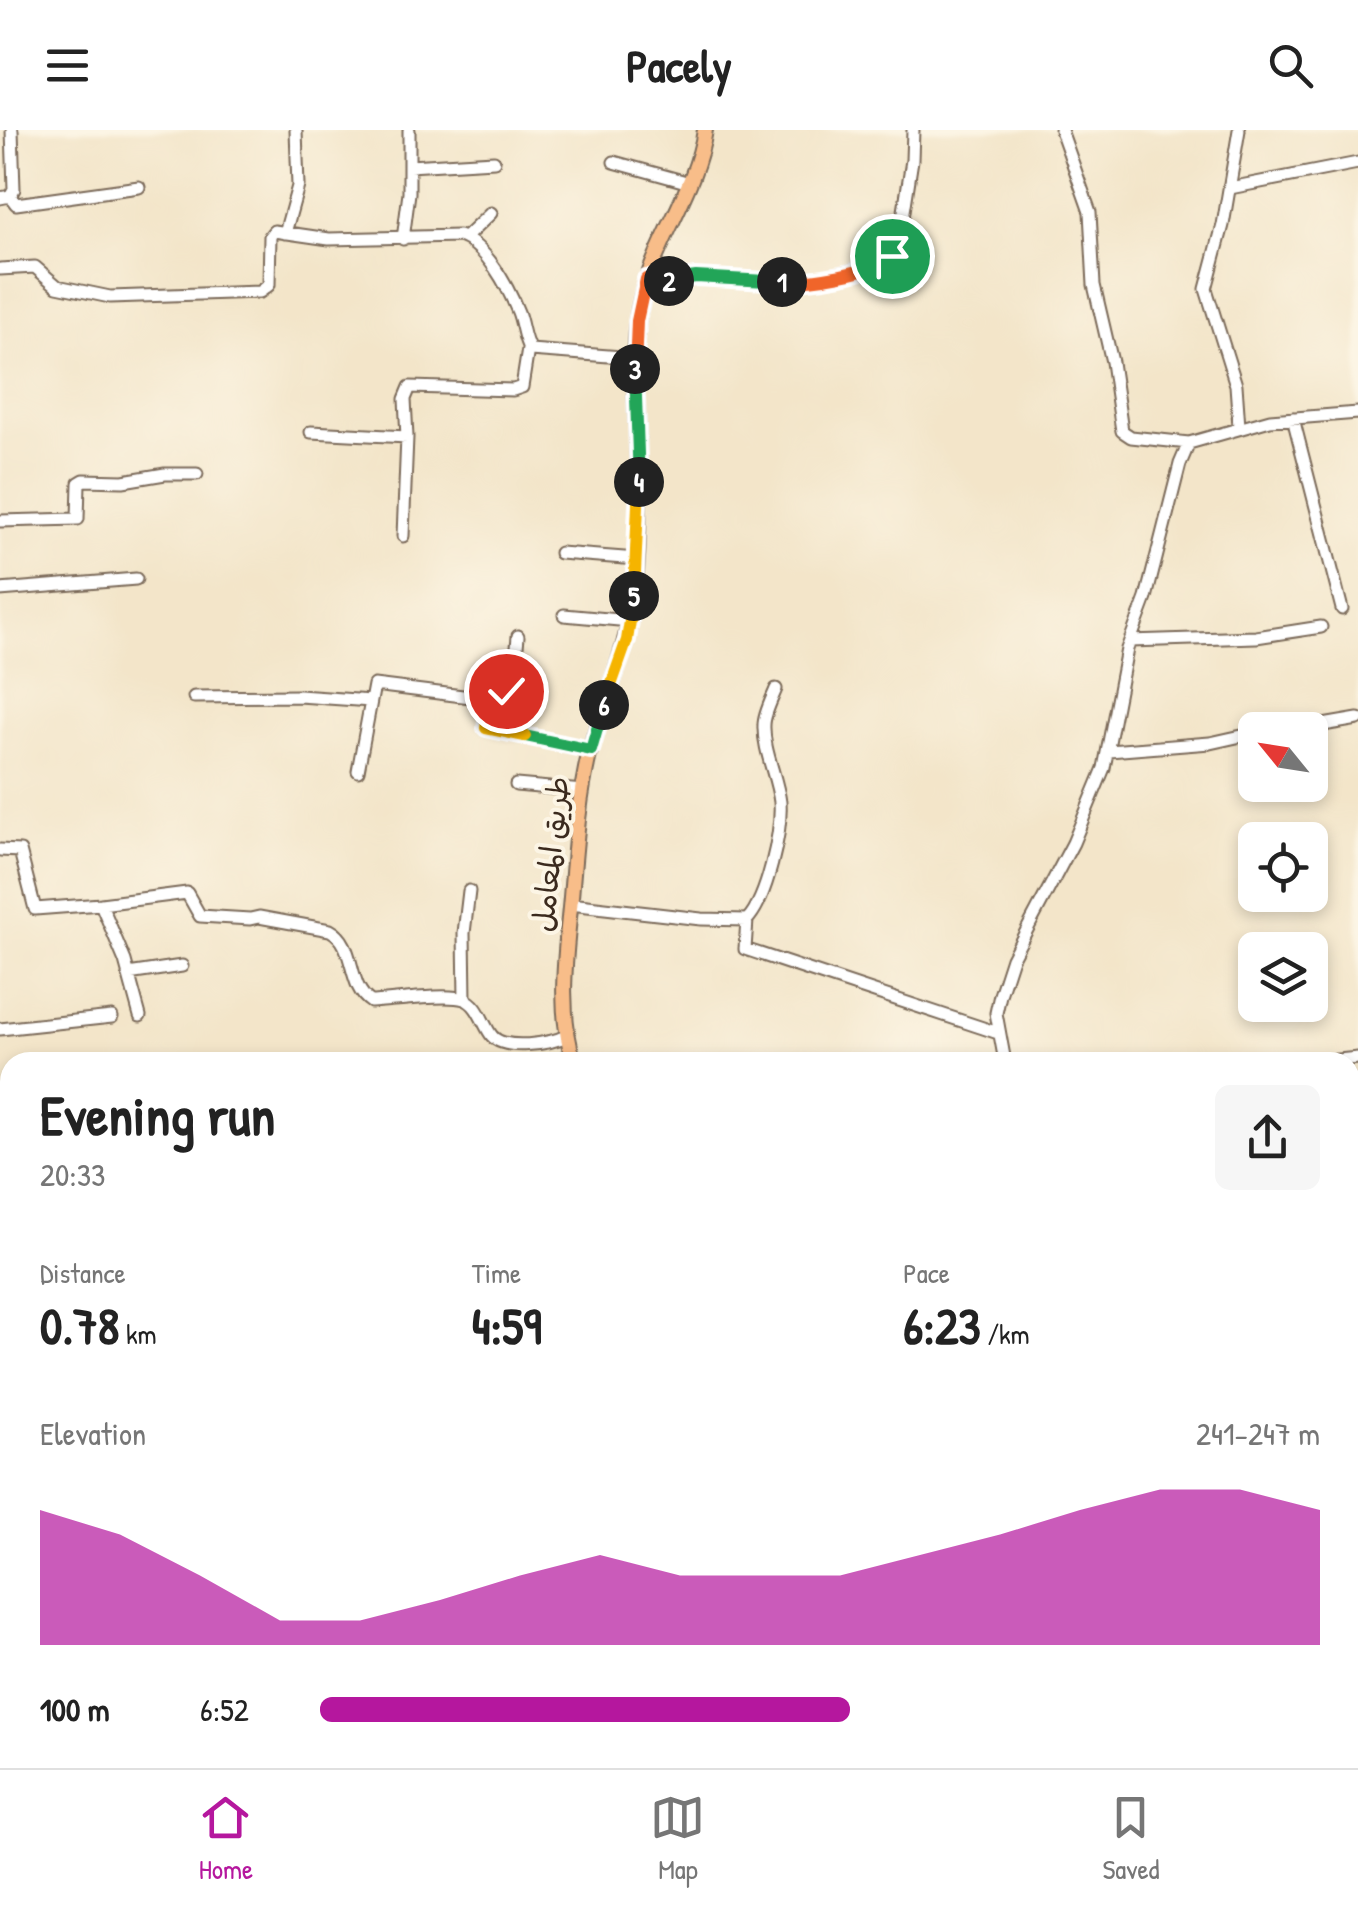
<!DOCTYPE html>
<html lang="en">
<head>
<meta charset="utf-8">
<style>
	body { margin:0; font-family:"Patrick Hand","Playpen Sans Arabic",sans-serif; background:#f6f6f6; color:#222; height:100vh; display:flex; flex-direction:column; font-size:38px; white-space:nowrap }
	* { box-sizing:border-box; margin:0 }
	p { font-size:32px; color:#767676 }
	.icon { flex:none; width:55px; height:55px; fill:none; stroke:currentColor; stroke-width:2; stroke-linecap:round; stroke-linejoin:round }
	.map { position:relative; flex:1; overflow:hidden }
	.drawer { position:absolute; left:0px; top:922px; width:1360px; height:718px; display:flex; flex-direction:column; background:#fff; border-radius:30px 30px 0 0; box-shadow:0 5px 15px #0003 }
	.drawer>* { flex:none }
	.needle { width:65px; rotate:300deg }
	.buttons { position:absolute; left:1238px; top:582px; display:grid; gap:20px }
	.buttons a { display:grid; place-items:center; width:90px; height:90px; border-radius:15px; background:#fff; box-shadow:0 5px 15px #0003; font-size:50px }
	.pin { position:absolute; display:grid; place-items:center; width:85px; height:85px; color:#fff; margin:-42px; border:5px solid #fff; border-radius:50%; box-shadow:0 2px 10px #0007 }
	.km { position:absolute; width:50px; height:50px; margin:-25px; border-radius:50%; background:#222; color:#fff; font-size:28px; line-height:50px; text-align:center }
	.round { display:grid; place-items:center; flex:none; width:105px; height:105px; border-radius:15px; background:#f6f6f6 }
	.head { display:flex; align-items:center; justify-content:space-between; height:170px; padding:0 40px }
	h1 { font-size:55px; font-weight:700; line-height:75px }
	.metrics { display:grid; grid-template-columns:repeat(3,1fr); gap:15px; height:170px; padding:10px 40px }
	.metrics div { display:grid; align-content:center }
	.metrics b { font-size:50px; font-weight:700 }
	.metrics small { font-size:28px; font-weight:400 }
	.metrics p { font-size:28px }
	.chart { height:280px; padding:20px 40px }
	.chart p { display:flex; justify-content:space-between }
	.chart svg { width:100%; height:180px; margin-top:10px; fill:#b5179e; opacity:.7 }
	ul { padding:0 40px; list-style:none; font-size:32px }
	li { display:grid; grid-template-columns:160px 120px 1fr; align-items:center; height:75px }
	li i { height:25px; border-radius:12px; background:#b5179e }
	header { display:flex; justify-content:space-between; align-items:center; height:130px; padding:0 40px; background:#fff; font-size:45px; font-weight:700 }
	.tabs { display:flex; justify-content:space-around; align-items:center; height:140px; border-top:2px solid #e0e0e0; background:#fff; font-size:28px; color:#767676 }
	.tabs a { display:grid; justify-items:center; gap:5px }
	.tabs .active { color:#b5179e }
	.map>svg:first-child { display:block }
</style>
</head>
<body>
<header><svg class="icon" aria-label="menu" viewBox="0 0 24 24"><path d="M4 6h16M4 12h16M4 18h16"/></svg>Pacely<svg class="icon" aria-label="search" viewBox="0 0 24 24"><circle cx="10" cy="10" r="6"/><path d="M15 15l6 6"/></svg></header>
<div class="map">
<svg width="1358" height="1638" viewBox="0 0 1358 1638">
	<rect width="100%" height="100%" fill="#fcf5e5"/>
	<filter id="ink" filterUnits="userSpaceOnUse"><feTurbulence type="fractalNoise" baseFrequency=".01" numOctaves="2"/><feDisplacementMap in="SourceGraphic" scale="20" xChannelSelector="R" yChannelSelector="G"/><feConvolveMatrix kernelMatrix="1 2 1 2 8 2 1 2 1" color-interpolation-filters="sRGB"/></filter>
	<filter id="wash" filterUnits="userSpaceOnUse"><feTurbulence type="fractalNoise" baseFrequency=".0048" numOctaves="4" result="noise"/><feDisplacementMap in="SourceGraphic" scale="40" xChannelSelector="R" yChannelSelector="G"/><feGaussianBlur stdDeviation="2.25" result="paint"/><feColorMatrix in="noise" values="0 0 0 0 0 0 0 0 0 0 0 0 0 0 0 0 0 1.4 0 .05"/><feComposite in="paint" operator="in"/></filter>
	<g filter="url(#wash)">
		<rect width="100%" height="100%" fill="#f3e5c9"/>
	</g>
	<g filter="url(#ink)">
		<g fill="none" stroke-linecap="round" stroke-linejoin="round">
			<g stroke="#7b6b5a" stroke-width="15">
				<path id="minor" d="M1061,0L1090,82L1094,155L1112,232L1122,301L1131,307L1189,313L1270,290L1358,283
					M1239,0L1223,95L1206,159L1236,255L1239,297
					M614,32L690,53
					M409,36L494,31
					M1230,58L1358,33
					M10,66L16,74L139,57
					M0,68L10,66L14,59L12,0
					M285,103L298,56L296,0
					M465,108L491,83
					M403,109L409,63V0
					M0,139L35,137L57,156L110,167L260,162L269,155L270,106L274,101L329,109L459,106C486,115 508,157 518,182C523,195 523,209 530,220L635,228
					M647,149L664,151L695,147L787,152L824,148L884,133L896,120L900,107L912,30L913,0
					M1293,288L1342,479
					M311,302L407,307L405,269L410,257L513,260L522,257L528,219
					M0,391L78,389L79,353L84,350L123,351L165,344H197
					M403,406L407,307
					M560,423L637,429
					M0,460L136,449
					M564,485L630,491
					M1130,511L1256,507L1321,497
					M776,559C772,569 764,584 764,595C763,620 777,647 780,672C782,701 767,769 747,790L745,819L998,903
					M194,567L299,566L371,571L374,555L495,570C515,554 516,530 518,506
					M491,570L486,598L591,620
					M1294,600L1358,589
					M1109,621L1210,613L1255,603
					M358,641L371,571
					M516,655L583,661
					M0,720L20,721L35,779L101,774L125,831L140,886
					M101,774L187,763L200,786L250,789L259,787L330,800C357,814 346,856 371,872C392,871 448,863 464,869C479,874 483,895 492,906C505,921 550,914 566,906
					M570,774L701,789L747,790
					M128,844L182,836
					M465,869L464,803L469,761
					M0,899L112,887
					M1005,932L996,883L1000,865L1012,828L1073,713L1104,638L1127,519L1146,468L1180,334L1189,313
					M1318,932L1358,928
					M0,1039L10,1038
					M0,1062L10,1086
					M1350,1177L1358,1178
					M0,1182L10,1179
					M1350,1325L1358,1327
					M0,1447L10,1468
					M1350,1517L1358,1519
					M0,1545L10,1543
					M164,1630L166,1638
					M761,1630V1638
					M949,1630L967,1638
					M1236,1630L1255,1637
					M6,1638L10,1614
					M312,1638L334,1630
					M687,1638V1630
					M1016,1638L1019,1630
					M1109,1638L1112,1630"/>
			</g>
			<g stroke="#7b6b5a" stroke-width="18">
				<path id="major" d="M574,932C557,878 566,823 571,767C575,720 578,671 589,625C603,571 628,520 634,464C640,409 639,354 637,298C636,263 632,227 637,192C646,121 695,67 705,0
					M1350,1381L1358,1361
					M660,1638V1630
					M1254,1638L1258,1630
					M1286,1638L1310,1632L1358,1630"/>
			</g>
			<use href="#minor" stroke="#fff" stroke-width="11"/>
			<use href="#major" stroke="#f8bd89" stroke-width="14"/>
		</g>
	</g>
	<g fill="none" stroke-linecap="round" stroke-linejoin="round" filter="url(#ink)">
		<g stroke="#fff" stroke-width="20">
			<path id="split-1" d="M782,152C810,151 870,144 892,126"/>
		</g>
		<g stroke="#fff" stroke-width="20">
			<path id="split-2" d="M669,151L696,147L782,152"/>
		</g>
		<g stroke="#fff" stroke-width="20">
			<path id="split-3" d="M635,239L637,191L646,149L669,151"/>
		</g>
		<g stroke="#fff" stroke-width="20">
			<path id="split-4" d="M635,239L639,352"/>
		</g>
		<g stroke="#fff" stroke-width="20">
			<path id="split-5" d="M634,466L639,352"/>
		</g>
		<g stroke="#fff" stroke-width="20">
			<path id="split-6" d="M604,575L627,510L634,466"/>
		</g>
		<g stroke="#fff" stroke-width="20">
			<path id="split-7" d="M525,606L591,620L604,575"/>
		</g>
		<g stroke="#fff" stroke-width="20">
			<path id="split-8" d="M506,561L491,570L486,598L525,606"/>
		</g>
		<use href="#split-1" stroke="#f0652b" stroke-width="12"/>
		<use href="#split-2" stroke="#22a559" stroke-width="12"/>
		<use href="#split-3" stroke="#f0652b" stroke-width="12"/>
		<use href="#split-4" stroke="#22a559" stroke-width="12"/>
		<use href="#split-5" stroke="#f5b400" stroke-width="12"/>
		<use href="#split-6" stroke="#f5b400" stroke-width="12"/>
		<use href="#split-7" stroke="#22a559" stroke-width="12"/>
		<use href="#split-8" stroke="#f5b400" stroke-width="12"/>
	</g>
	<g text-anchor="middle" dominant-baseline="central" stroke-width="8" stroke-linejoin="round" paint-order="stroke">
		<g font-size="30" fill="#3b2a1e" stroke="#fcf5e5">
			<text transform="translate(550 724) rotate(-84)">طريق المعامل</text>
		</g>
	</g>
</svg>
<div class="buttons">
<a><svg class="needle" viewBox="-14 -14 28 28"><path d="M0-13l5 13h-10z" fill="#e53935"/><path d="M0 13l5-13h-10z" fill="#767676"/></svg></a>
<a><svg class="icon" aria-label="locate" viewBox="0 0 24 24"><circle cx="12" cy="12" r="6"/><path d="M12 2v4M12 18v4M2 12h4M18 12h4"/></svg></a>
<a><svg class="icon" aria-label="layers" viewBox="0 0 24 24"><path d="M12 4l9 5-9 5-9-5zM3 14l9 5 9-5"/></svg></a>
</div>
<div class="pin" style="left:892px;top:126px;background:#1e9e55"><svg class="icon" aria-label="arrive" viewBox="0 0 24 24"><path d="M6 21V4h12l-3 4 3 4H6"/></svg></div>
<div class="pin" style="left:506px;top:561px;background:#d93025"><svg class="icon" aria-label="check" viewBox="0 0 24 24"><path d="M5 12l5 5 9-10"/></svg></div>
<b class="km" style="left:782px;top:152px">1</b>
<b class="km" style="left:669px;top:151px">2</b>
<b class="km" style="left:635px;top:239px">3</b>
<b class="km" style="left:639px;top:352px">4</b>
<b class="km" style="left:634px;top:466px">5</b>
<b class="km" style="left:604px;top:575px">6</b>
<section class="drawer">
<div class="head"><div><h1>Evening run</h1><p>20:33</p></div><a class="round"><svg class="icon" aria-label="share" viewBox="0 0 24 24"><path d="M12 15V3M7 8l5-5 5 5M5 13v7h14v-7"/></svg></a></div>
<div class="metrics">
<div><p>Distance</p><b>0.78<small> km</small></b></div>
<div><p>Time</p><b>4:59</b></div>
<div><p>Pace</p><b>6:23<small> /km</small></b></div>
</div>
<div class="chart"><p><span>Elevation</span>241–247 m</p>
<svg viewBox="0 0 160 44" preserveAspectRatio="none"><path d="M0 44V11L10 17L20 27L30 38L40 38L50 33L60 27L70 22L80 27L90 27L100 27L110 22L120 17L130 11L140 6L150 6L160 11V44z"/></svg>
</div>
<ul>
<li><b>100 m</b>6:52<i style="width:53%"></i></li>
</ul>
</section>
</div>
<nav class="tabs">
<a class="active"><svg class="icon" aria-label="home" viewBox="0 0 24 24"><path d="M3 11l9-7 9 7M6 9v11h12V9"/></svg>Home</a>
<a><svg class="icon" aria-label="map" viewBox="0 0 24 24"><path d="M3 6l6-2 6 2 6-2v14l-6 2-6-2-6 2zM9 4v14M15 6v14"/></svg>Map</a>
<a><svg class="icon" aria-label="saved" viewBox="0 0 24 24"><path d="M7 4h10v16l-5-4-5 4z"/></svg>Saved</a>
</nav>
</body>
</html>
